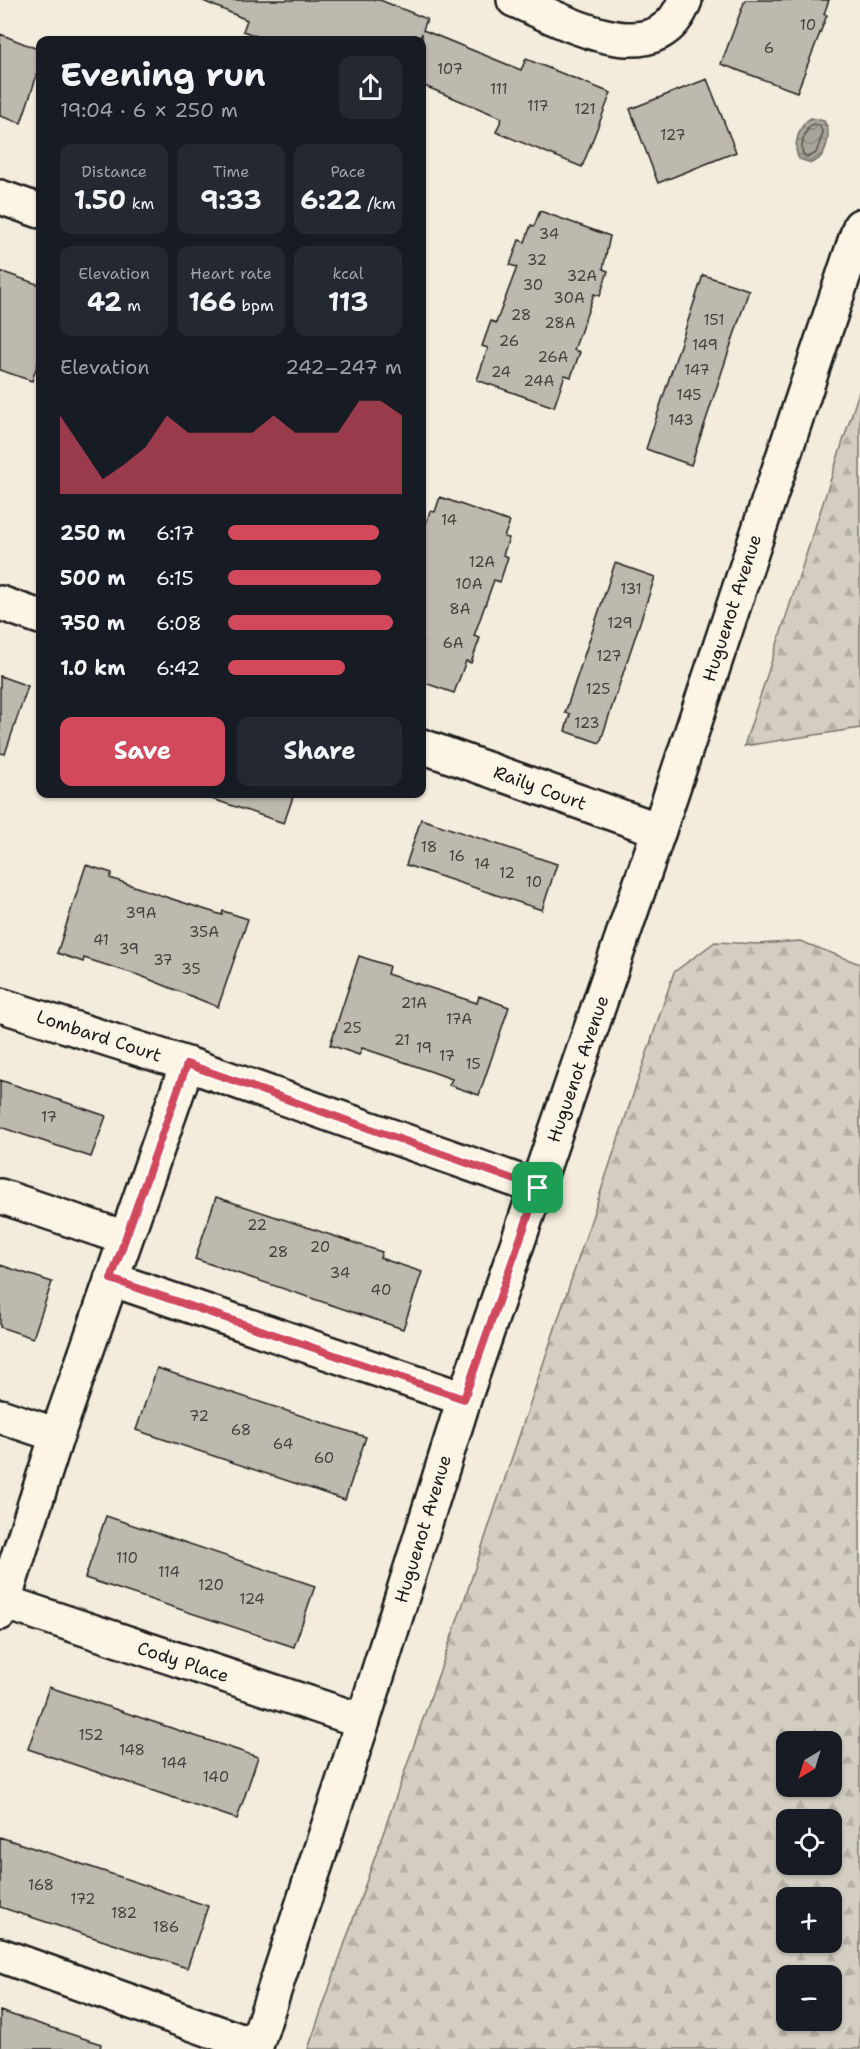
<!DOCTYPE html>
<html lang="en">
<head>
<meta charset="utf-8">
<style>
	body { margin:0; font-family:"Shantell Sans",sans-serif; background:#242831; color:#f1f3f6; height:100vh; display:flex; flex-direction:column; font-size:22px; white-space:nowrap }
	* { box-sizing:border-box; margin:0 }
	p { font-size:20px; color:#9ea1a6 }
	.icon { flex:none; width:33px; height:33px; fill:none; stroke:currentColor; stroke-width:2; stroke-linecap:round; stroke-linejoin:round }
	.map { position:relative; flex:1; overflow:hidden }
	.sheet { position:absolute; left:36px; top:36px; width:390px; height:762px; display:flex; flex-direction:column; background:#171b24; border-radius:12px; box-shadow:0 2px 4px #0004 }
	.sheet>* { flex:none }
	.needle { width:39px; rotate:218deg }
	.buttons { position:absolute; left:776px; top:1731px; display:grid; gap:12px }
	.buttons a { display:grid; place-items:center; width:66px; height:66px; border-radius:12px; background:#171b24; box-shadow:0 2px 4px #0004; font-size:30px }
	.pin { position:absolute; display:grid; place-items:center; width:51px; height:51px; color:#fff; margin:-26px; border-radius:12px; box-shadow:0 3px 9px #0006 }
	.round { display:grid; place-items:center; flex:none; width:63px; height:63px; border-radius:12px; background:#242831 }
	.overview { display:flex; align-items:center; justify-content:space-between; height:102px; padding:0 24px }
	h1 { font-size:33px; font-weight:700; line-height:45px }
	.stats { display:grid; grid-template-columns:repeat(3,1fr); gap:9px; height:102px; padding:6px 24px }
	.stats div { display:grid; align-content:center; border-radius:12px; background:#242831; text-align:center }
	.stats b { font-size:26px; font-weight:700 }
	.stats small { font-size:16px; font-weight:400 }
	.stats p { font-size:16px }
	.chart { height:168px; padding:12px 24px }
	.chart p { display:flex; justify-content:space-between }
	.chart svg { width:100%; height:108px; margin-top:6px; fill:#d1495b; opacity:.7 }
	.primary-button { display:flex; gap:12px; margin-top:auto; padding:12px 24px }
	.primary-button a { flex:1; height:69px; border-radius:12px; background:#d1495b; color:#fff; font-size:24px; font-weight:700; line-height:69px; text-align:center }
	.primary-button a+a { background:#242831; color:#f1f3f6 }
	ul { padding:0 24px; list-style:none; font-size:20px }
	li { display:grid; grid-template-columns:96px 72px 1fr; align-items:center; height:45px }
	li i { height:15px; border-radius:8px; background:#d1495b }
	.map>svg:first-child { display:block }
</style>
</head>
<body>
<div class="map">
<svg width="860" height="2049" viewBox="0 0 860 2049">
	<defs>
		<pattern id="forest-firs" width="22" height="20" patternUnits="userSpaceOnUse" patternTransform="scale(1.5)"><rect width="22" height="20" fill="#d3cec1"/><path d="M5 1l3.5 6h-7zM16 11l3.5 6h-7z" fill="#b5b0a5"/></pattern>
		<pattern id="water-waves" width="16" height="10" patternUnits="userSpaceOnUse" patternTransform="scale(1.5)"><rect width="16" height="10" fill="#aaa59b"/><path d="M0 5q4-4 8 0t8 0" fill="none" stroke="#8a867e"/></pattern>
	</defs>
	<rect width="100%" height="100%" fill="#f3ecdd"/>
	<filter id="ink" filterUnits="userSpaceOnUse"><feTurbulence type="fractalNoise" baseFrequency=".0167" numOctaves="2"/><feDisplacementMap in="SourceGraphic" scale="12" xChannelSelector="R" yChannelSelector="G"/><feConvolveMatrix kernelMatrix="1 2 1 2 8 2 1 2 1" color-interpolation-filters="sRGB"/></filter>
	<g filter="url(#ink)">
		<path fill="url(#forest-firs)" stroke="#78756e" stroke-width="1.5" fill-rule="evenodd" d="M860,389V728L744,746Z
			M800,941L860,964V2049H308L463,1604L674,972L715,942L759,944ZM786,1742H831V1786H786ZM786,1820H831V1864H786ZM786,1898H831V1942H786ZM786,1976H831V2020H786Z"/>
		<path fill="url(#water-waves)" stroke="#716e68" stroke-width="1.5" d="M811,118L824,121C833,133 826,159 811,163L799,159C792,147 799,124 811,118Z"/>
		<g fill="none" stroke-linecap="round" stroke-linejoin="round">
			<path stroke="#55534f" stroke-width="1.5" d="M813,124L819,125L823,133L816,153L808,157L803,154C800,145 805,129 813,124Z"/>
		</g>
		<path fill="#beb9ae" stroke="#1c1c1c" stroke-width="1.5" d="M201,0H380L427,19L423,30L521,70L526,59L611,93L582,167L496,132L502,118L422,85V33L419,40H267L243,31L247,20Z
			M745,0H829L824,14L827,15L797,92L721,64Z
			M0,34L40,50V66L21,123L0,116Z
			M707,79L736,152L658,183L630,109Z
			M540,211L610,236L603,269L608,271L600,296L594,294L574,350L580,352L571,377L565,375L554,407L477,380L488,348L482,346L491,321L496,323L517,267L510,265L519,240L525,242L531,225L534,226Z
			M0,271L40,285V356L32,381L0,370Z
			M703,275L749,290L691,465L646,449Z
			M440,497L510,522L504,537L509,538L503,555L508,557L500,582L494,580L474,636L480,638L471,663L466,661L454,693L422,682V536L430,511L435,512Z
			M615,563L655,577L600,743L565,731L570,714L565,713Z
			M0,676L28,686L5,754L0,753Z
			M210,794H294L284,823L209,798Z
			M421,819L557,864L542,910L406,865Z
			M86,865L112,873L110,878L166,897L222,915L223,911L248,919L218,1007L141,976L84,958L83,962L57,953Z
			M359,956L389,966L387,974L477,1003L479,996L509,1007L479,1095L449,1085L452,1079L407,1063L362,1048L359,1055L330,1045Z
			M0,1080L106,1116L91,1157L0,1127Z
			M216,1197L382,1252L380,1258L422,1272L403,1329L195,1259Z
			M0,1265L52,1282L33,1338L0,1327Z
			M157,1368L366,1437L345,1500L136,1430Z
			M106,1516L315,1586L294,1647L85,1578Z
			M49,1687L258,1757L237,1819L28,1749Z
			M0,1837L208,1906L187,1968L0,1907Z
			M0,2011L101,2044L100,2049H0Z"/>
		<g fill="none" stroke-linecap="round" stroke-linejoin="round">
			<g stroke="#1c1c1c" stroke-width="38">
				<path id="minor" d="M514,0C563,20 657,77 685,0
					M0,197L40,211
					M0,603L40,617
					M422,746L659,830
					M0,1005L187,1064L538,1188
					M0,1196L125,1238
					M111,1279L464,1399
					M0,1416L57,1435
					M4,1602L363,1721
					M0,1613L57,1435L187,1064
					M0,1955L255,2046"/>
			</g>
			<g stroke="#1c1c1c" stroke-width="38">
				<path id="tertiary" d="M255,2049L363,1721L464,1399L659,830L860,226"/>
			</g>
			<use href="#minor" stroke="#fcf5e5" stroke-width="33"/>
			<use href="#tertiary" stroke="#fcf5e5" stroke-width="33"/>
		</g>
	</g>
	<g fill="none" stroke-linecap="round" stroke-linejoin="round" filter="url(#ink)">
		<g stroke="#fff" stroke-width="12">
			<path id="route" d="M187,1064L538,1188L464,1399L111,1279Z"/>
		</g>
		<use href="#route" stroke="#d1495b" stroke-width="8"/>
	</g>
	<g text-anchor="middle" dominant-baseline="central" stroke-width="5" stroke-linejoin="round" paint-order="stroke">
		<g font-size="15" fill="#444340">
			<text x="808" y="25">10</text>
			<text x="769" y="48">6</text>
			<text x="450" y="69">107</text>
			<text x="499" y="89">111</text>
			<text x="538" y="106">117</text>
			<text x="585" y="109">121</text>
			<text x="673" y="135">127</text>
			<text x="549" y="234">34</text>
			<text x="537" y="260">32</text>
			<text x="582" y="276">32A</text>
			<text x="533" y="285">30</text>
			<text x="569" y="298">30A</text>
			<text x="521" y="315">28</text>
			<text x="714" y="320">151</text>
			<text x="560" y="323">28A</text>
			<text x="509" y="341">26</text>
			<text x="705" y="345">149</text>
			<text x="553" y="357">26A</text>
			<text x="697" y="370">147</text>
			<text x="501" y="372">24</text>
			<text x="539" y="381">24A</text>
			<text x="689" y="395">145</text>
			<text x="681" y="420">143</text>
			<text x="449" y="520">14</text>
			<text x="482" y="562">12A</text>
			<text x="469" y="584">10A</text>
			<text x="631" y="589">131</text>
			<text x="460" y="609">8A</text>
			<text x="620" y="623">129</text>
			<text x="453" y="643">6A</text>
			<text x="609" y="656">127</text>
			<text x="598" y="689">125</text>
			<text x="587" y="723">123</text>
			<text x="429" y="847">18</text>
			<text x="457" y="856">16</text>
			<text x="482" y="864">14</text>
			<text x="507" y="873">12</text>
			<text x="534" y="882">10</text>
			<text x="141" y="913">39A</text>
			<text x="204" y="932">35A</text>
			<text x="101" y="940">41</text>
			<text x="129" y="949">39</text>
			<text x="163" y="960">37</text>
			<text x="191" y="969">35</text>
			<text x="414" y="1003">21A</text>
			<text x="459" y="1019">17A</text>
			<text x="352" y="1028">25</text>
			<text x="402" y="1040">21</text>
			<text x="424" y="1048">19</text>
			<text x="447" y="1056">17</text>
			<text x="473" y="1064">15</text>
			<text x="49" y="1117">17</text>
			<text x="257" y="1225">22</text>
			<text x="320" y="1247">20</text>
			<text x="278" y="1252">28</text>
			<text x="340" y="1273">34</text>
			<text x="381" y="1290">40</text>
			<text x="199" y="1416">72</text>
			<text x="241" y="1430">68</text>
			<text x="283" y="1444">64</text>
			<text x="324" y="1458">60</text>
			<text x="127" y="1558">110</text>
			<text x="169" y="1572">114</text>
			<text x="211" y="1585">120</text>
			<text x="252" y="1599">124</text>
			<text x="91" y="1735">152</text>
			<text x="132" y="1750">148</text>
			<text x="174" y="1763">144</text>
			<text x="216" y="1777">140</text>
			<text x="41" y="1885">168</text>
			<text x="83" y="1899">172</text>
			<text x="124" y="1913">182</text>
			<text x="166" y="1927">186</text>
		</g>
		<g font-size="18" fill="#1c1c1c" stroke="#fcf5e5">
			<text transform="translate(732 608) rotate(-72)">Huguenot Avenue</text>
			<text transform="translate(540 788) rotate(20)">Raily Court</text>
			<text transform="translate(99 1036) rotate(18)">Lombard Court</text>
			<text transform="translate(578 1069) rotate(-71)">Huguenot Avenue</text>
			<text transform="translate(423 1529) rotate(-73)">Huguenot Avenue</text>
			<text transform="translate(183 1662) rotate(18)">Cody Place</text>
		</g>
	</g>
</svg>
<div class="buttons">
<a><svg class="needle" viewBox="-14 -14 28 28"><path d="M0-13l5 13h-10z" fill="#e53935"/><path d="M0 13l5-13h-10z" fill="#9ea1a6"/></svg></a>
<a><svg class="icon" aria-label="locate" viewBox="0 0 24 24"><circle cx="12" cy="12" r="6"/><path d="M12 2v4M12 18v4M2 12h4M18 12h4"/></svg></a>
<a>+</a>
<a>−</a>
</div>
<div class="pin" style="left:538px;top:1188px;background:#1e9e55"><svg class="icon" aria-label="arrive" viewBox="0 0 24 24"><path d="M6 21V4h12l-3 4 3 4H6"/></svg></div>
<section class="sheet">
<div class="overview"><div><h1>Evening run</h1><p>19:04 · 6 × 250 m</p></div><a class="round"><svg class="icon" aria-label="share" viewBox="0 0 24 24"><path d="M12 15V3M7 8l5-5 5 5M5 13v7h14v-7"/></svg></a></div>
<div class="stats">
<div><p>Distance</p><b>1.50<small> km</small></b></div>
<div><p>Time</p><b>9:33</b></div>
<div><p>Pace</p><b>6:22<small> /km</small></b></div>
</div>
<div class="stats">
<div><p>Elevation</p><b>42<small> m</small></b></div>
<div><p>Heart rate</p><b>166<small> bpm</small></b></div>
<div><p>kcal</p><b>113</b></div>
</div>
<div class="chart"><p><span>Elevation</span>242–247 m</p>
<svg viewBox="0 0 160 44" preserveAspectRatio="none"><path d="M0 44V12L10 25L20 38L30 32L40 25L50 12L60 19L70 19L80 19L90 19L100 12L110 19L120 19L130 19L140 6L150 6L160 12V44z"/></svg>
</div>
<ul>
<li><b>250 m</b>6:17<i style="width:87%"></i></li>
<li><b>500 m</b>6:15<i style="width:88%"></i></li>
<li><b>750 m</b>6:08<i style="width:95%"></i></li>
<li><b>1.0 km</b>6:42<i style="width:67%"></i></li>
</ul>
<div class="primary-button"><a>Save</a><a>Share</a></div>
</section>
</div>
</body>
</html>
